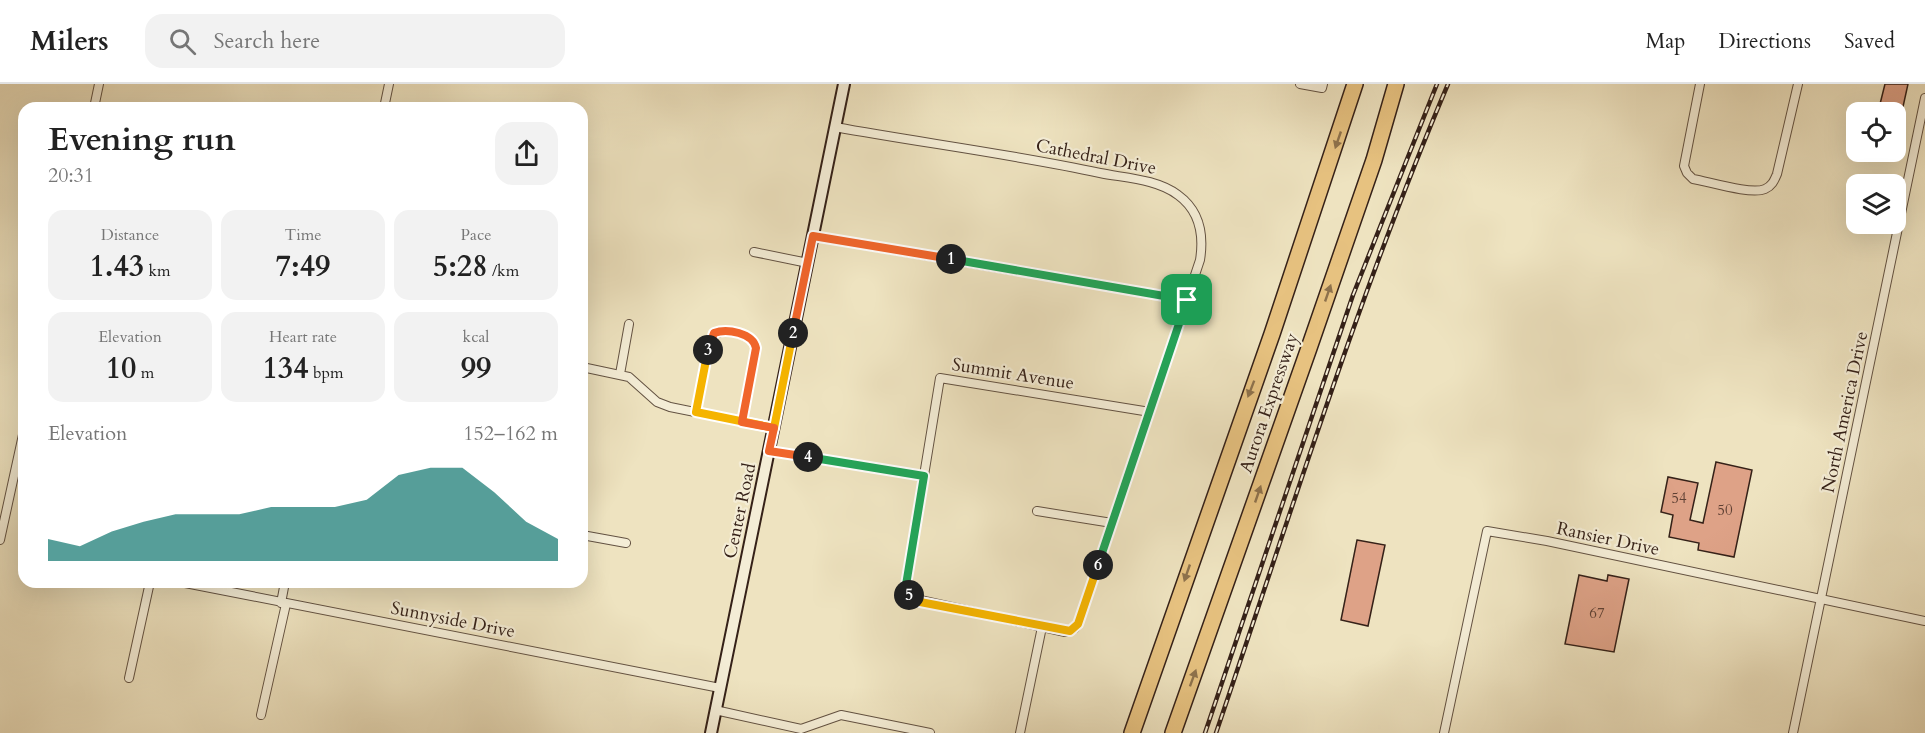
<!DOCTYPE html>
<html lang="en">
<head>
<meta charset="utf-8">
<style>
	body { margin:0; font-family:Cardo,serif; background:#f2f2f2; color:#222; height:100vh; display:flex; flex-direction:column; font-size:22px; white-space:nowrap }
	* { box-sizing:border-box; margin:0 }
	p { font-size:20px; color:#767676 }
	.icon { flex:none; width:33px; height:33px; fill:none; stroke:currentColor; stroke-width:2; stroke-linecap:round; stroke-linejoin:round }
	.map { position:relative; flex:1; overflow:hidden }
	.panel { position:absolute; left:18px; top:18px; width:570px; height:486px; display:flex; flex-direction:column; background:#fff; border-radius:18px; box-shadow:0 6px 24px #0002 }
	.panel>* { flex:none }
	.fabs { position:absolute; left:1846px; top:18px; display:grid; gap:12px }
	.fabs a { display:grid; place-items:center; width:60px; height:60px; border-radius:12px; background:#fff; box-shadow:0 6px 24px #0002; font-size:30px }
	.pin { position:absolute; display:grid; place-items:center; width:51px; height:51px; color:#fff; margin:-26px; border-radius:12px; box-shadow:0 3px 9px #0006 }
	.km { position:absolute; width:30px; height:30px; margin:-15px; border-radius:50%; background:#222; color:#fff; font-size:16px; line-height:30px; text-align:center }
	.round { display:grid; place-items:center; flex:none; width:63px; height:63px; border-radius:18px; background:#f2f2f2 }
	.summary { display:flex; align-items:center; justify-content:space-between; height:102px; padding:0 30px }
	h1 { font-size:33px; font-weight:700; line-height:45px }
	.figures { display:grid; grid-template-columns:repeat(3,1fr); gap:9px; height:102px; padding:6px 30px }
	.figures div { display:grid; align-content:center; border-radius:15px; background:#f2f2f2; text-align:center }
	.figures b { font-size:30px; font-weight:700 }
	.figures small { font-size:16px; font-weight:400 }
	.figures p { font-size:16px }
	.chart { height:168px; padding:12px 30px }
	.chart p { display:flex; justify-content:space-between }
	.chart svg { width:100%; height:108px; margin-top:6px; fill:#0f766e; opacity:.7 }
	header { display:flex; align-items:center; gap:36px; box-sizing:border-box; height:84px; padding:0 30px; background:#fff; border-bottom:2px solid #e0e0e0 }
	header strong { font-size:28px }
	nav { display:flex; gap:33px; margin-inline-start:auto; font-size:21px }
	.search { width:420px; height:54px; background:#f2f2f2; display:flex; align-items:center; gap:15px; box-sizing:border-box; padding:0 21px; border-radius:18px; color:#767676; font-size:22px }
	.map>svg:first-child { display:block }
</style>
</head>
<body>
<header>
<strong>Milers</strong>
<div class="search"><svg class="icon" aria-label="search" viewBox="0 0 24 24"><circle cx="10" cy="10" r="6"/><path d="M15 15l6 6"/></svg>Search here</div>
<nav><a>Map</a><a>Directions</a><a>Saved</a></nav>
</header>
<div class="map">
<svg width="1925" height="649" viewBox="0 0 1925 649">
	<rect width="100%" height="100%" fill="#eee3c0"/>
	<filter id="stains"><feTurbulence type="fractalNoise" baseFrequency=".00333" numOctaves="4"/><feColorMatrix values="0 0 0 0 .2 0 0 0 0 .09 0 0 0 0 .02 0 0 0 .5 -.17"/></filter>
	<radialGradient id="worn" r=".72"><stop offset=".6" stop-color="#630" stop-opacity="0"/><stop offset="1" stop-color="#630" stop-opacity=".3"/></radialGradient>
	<path fill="#dea287" stroke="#352118" stroke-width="1.5" d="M1885,0H1908L1899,41H1896V28H1878Z
		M1716,378L1752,386L1734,473L1698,466L1699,459L1669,453L1673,431L1661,428L1668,393L1698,399L1690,436L1703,439Z
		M1357,456L1385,461L1368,542L1341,536Z
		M1579,491L1607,497L1608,491L1629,495L1614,568L1565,560Z"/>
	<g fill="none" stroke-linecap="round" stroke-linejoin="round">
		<g stroke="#635242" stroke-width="10">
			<path id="street" d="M1300,0L1322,4L1323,0
				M1700,0L1684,82L1687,89L1693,95C1710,98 1751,111 1765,105C1772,102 1774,97 1777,90L1798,0
				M94,24L99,0
				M384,24L389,0
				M835,43C923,59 1012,70 1100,89C1125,94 1157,95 1178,111C1200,127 1204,151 1200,176L1078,540L1075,544L1065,548L911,514L906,501L940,294L1150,328
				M813,152L1187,216
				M754,168L808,179
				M582,283L629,293L657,318L670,323L774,344
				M620,290L629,240
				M696,328L710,255C719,241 753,248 756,264L742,337
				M769,367L924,392
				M1037,427L1112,439
				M582,451L626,459
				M0,456L24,346
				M180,498L720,604
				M281,519L285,498
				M129,594L150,498
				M715,626L801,645L841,631L930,649
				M261,631L286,520
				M1020,649L1042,543
				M1444,649L1487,447L1547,457L1925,537
				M1793,649L1925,14"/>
		</g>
		<g stroke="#352118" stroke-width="14">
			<path id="secondary" d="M711,649L844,0"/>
		</g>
		<g stroke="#352118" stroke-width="18">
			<path id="highway" d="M1132,649L1272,250L1355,0
				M1173,649L1309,264L1374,76L1396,0"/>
		</g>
		<use href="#street" stroke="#f4edd6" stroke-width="8"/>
		<use href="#secondary" stroke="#f4edd6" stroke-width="10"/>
		<use href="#highway" stroke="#e7c280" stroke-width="15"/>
		<g stroke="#352118" stroke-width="4.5">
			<path id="rail" d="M1205,649L1353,211L1437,0
				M1216,649C1290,432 1358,212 1448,0"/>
		</g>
		<use href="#rail" stroke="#f4edd6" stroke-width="2" stroke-dasharray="7" stroke-linecap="butt"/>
	</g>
	<defs><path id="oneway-solid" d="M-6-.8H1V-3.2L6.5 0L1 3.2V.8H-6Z" transform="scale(1.5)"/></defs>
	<g fill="#8e724c">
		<use href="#oneway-solid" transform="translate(1338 56) rotate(109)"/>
		<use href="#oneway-solid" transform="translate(1328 209) rotate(-71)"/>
		<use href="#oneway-solid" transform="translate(1251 305) rotate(111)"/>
		<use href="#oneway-solid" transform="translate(1258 410) rotate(-71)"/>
		<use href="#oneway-solid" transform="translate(1187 489) rotate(109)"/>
		<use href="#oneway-solid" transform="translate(1193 594) rotate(-70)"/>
	</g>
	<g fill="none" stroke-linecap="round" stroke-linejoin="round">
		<g stroke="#fff" stroke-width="12">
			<path id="split-1" d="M951,175L1187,216"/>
		</g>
		<g stroke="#fff" stroke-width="12">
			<path id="split-2" d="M793,249L813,152L951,175"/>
		</g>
		<g stroke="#fff" stroke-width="12">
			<path id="split-3" d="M708,266L696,328L774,344L793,249"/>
		</g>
		<g stroke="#fff" stroke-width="12">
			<path id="split-4" d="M708,266L714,249C727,244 753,249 756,264L742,338L774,344L769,367L808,373"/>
		</g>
		<g stroke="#fff" stroke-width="12">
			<path id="split-5" d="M808,373L924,392L906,501L909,511"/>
		</g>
		<g stroke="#fff" stroke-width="12">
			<path id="split-6" d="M909,511L915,517L1070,547L1078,540L1098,481"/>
		</g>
		<g stroke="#fff" stroke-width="12">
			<path id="split-7" d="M1098,481L1187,216"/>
		</g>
		<use href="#split-1" stroke="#22a559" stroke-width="8"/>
		<use href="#split-2" stroke="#f0652b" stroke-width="8"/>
		<use href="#split-3" stroke="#f5b400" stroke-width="8"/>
		<use href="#split-4" stroke="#f0652b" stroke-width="8"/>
		<use href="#split-5" stroke="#22a559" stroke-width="8"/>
		<use href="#split-6" stroke="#f5b400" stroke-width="8"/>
		<use href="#split-7" stroke="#22a559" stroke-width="8"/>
	</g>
	<g text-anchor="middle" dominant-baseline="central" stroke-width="4.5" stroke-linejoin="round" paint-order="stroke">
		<g font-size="15" fill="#5f4134">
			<text x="1679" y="414">54</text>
			<text x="1725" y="426">50</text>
			<text x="1597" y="529">67</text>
		</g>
		<g font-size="18" fill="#352118" stroke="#f4edd6">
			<text transform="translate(1096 73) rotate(11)">Cathedral Drive</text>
			<text transform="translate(1013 290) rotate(9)">Summit Avenue</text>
			<text transform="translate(1269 319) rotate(-71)">Aurora Expressway</text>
			<text transform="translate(1845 328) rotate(-78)">North America Drive</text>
			<text transform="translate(740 427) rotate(-78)">Center Road</text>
			<text transform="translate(1608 455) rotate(12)">Ransier Drive</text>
			<text transform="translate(453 536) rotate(11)">Sunnyside Drive</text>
		</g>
	</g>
	<rect width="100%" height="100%" filter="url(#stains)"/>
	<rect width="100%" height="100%" fill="url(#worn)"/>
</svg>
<div class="fabs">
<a><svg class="icon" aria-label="locate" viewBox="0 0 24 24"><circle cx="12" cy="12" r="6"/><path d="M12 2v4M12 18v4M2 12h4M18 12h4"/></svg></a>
<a><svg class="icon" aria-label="layers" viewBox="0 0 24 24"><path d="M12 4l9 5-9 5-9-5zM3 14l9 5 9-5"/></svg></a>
</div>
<div class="pin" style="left:1187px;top:216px;background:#1e9e55"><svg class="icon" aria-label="arrive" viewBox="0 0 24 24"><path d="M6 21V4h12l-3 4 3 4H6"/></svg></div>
<b class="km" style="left:951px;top:175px">1</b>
<b class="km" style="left:793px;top:249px">2</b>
<b class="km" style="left:708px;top:266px">3</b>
<b class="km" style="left:808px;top:373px">4</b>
<b class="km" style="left:909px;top:511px">5</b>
<b class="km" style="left:1098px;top:481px">6</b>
<section class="panel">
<div class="summary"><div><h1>Evening run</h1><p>20:31</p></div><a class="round"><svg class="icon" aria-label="share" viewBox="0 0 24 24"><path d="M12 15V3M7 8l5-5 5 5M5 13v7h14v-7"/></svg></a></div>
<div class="figures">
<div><p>Distance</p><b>1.43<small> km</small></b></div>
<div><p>Time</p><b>7:49</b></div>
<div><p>Pace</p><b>5:28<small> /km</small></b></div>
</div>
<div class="figures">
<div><p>Elevation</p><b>10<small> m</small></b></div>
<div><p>Heart rate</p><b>134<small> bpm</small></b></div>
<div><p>kcal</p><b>99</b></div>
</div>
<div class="chart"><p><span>Elevation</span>152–162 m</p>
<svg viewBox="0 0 160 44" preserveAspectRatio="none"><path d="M0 44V35L10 38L20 32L30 28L40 25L50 25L60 25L70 22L80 22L90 22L100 19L110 9L120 6L130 6L140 16L150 28L160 35V44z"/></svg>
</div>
</section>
</div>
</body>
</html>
